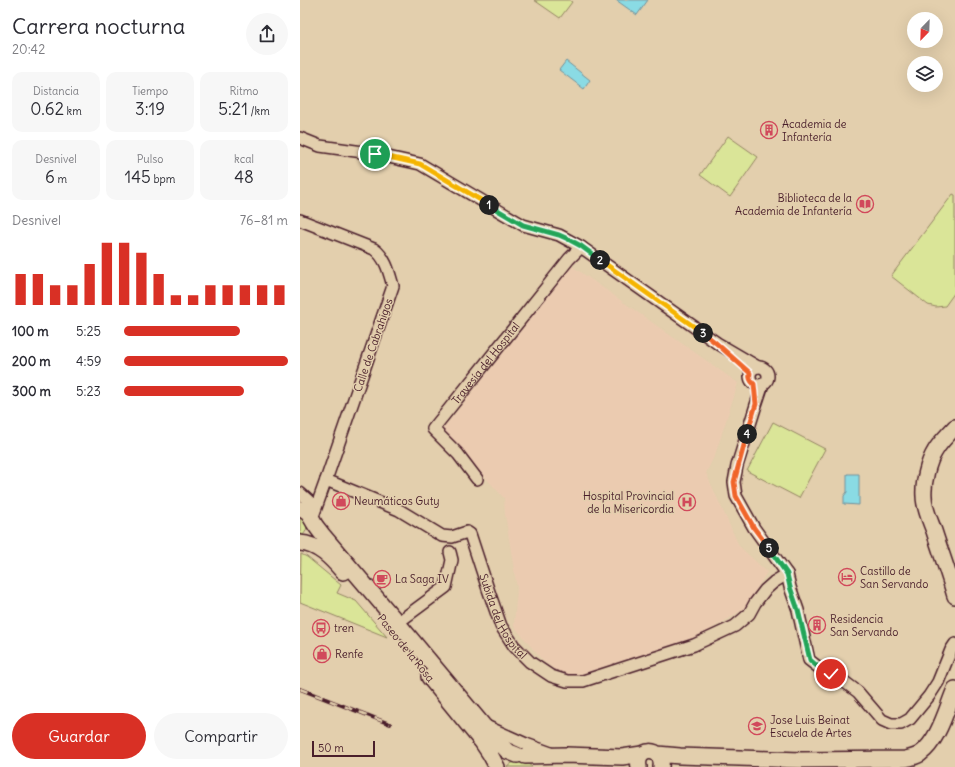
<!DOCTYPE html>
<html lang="es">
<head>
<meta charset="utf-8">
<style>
	body { margin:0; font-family:Delius,sans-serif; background:#f7f7f7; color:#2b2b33; height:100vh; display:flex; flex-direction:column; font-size:15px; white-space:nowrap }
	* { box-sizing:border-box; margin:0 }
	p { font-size:13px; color:#7c7c81 }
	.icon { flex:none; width:22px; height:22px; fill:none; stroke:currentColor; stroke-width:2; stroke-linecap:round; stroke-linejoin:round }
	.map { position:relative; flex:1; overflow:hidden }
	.side { display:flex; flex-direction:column; background:#fff; width:300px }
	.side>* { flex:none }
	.needle { width:26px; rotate:203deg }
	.buttons { position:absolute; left:607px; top:12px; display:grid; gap:8px }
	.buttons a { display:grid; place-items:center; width:36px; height:36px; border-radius:50%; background:#fff; box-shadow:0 4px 16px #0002; font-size:20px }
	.scale { position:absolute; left:12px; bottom:10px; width:63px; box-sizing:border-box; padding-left:4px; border:2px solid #4a1f2b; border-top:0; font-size:11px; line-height:14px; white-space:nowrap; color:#4a1f2b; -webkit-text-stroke:3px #e3cfad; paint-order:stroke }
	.pin { position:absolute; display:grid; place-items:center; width:34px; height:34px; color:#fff; margin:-17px; border:2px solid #fff; border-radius:50%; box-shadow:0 1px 4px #0007 }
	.km { position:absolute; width:20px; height:20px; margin:-10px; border-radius:50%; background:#222; color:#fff; font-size:11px; line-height:20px; text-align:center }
	.round { display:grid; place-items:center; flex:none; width:42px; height:42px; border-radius:21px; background:#f7f7f7 }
	.head { display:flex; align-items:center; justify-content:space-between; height:68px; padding:0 12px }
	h1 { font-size:22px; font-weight:600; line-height:30px }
	.figures { display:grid; grid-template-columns:repeat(3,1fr); gap:6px; height:68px; padding:4px 12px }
	.figures div { display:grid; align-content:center; border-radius:10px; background:#f7f7f7; text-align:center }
	.figures b { font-size:17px; font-weight:600 }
	.figures small { font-size:11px; font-weight:400 }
	.figures p { font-size:11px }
	.chart { height:112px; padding:8px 12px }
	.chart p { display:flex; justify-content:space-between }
	.chart svg { width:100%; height:72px; margin-top:4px; stroke:#d93025; stroke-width:6 }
	.action { display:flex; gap:8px; margin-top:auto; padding:8px 12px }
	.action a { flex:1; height:46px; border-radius:24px; background:#d93025; color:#fff; font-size:16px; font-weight:600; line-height:46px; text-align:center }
	.action a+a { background:#f7f7f7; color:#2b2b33 }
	ul { padding:0 12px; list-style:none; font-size:13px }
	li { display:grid; grid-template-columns:64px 48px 1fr; align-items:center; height:30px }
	li i { height:10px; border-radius:5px; background:#d93025 }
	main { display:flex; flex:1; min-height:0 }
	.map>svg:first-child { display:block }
</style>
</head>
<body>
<main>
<section class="side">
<div class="head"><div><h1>Carrera nocturna</h1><p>20:42</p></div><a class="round"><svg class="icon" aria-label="share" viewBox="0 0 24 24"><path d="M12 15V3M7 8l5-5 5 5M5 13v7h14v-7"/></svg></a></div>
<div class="figures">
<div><p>Distancia</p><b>0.62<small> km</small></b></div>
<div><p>Tiempo</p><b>3:19</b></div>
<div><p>Ritmo</p><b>5:21<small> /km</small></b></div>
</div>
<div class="figures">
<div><p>Desnivel</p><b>6<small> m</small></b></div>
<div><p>Pulso</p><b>145<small> bpm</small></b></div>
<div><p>kcal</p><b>48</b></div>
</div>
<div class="chart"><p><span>Desnivel</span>76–81 m</p>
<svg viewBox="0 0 160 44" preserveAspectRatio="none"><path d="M5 44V25M15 44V25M25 44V32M35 44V32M45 44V19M55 44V6M65 44V6M75 44V12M85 44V25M95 44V38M105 44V38M115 44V32M125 44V32M135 44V32M145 44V32M155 44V32"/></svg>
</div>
<ul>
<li><b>100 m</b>5:25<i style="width:71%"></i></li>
<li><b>200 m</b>4:59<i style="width:100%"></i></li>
<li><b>300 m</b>5:23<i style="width:73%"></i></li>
</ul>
<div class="action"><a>Guardar</a><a>Compartir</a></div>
</section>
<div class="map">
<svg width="655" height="767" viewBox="0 0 655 767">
	<rect width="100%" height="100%" fill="#e3cfad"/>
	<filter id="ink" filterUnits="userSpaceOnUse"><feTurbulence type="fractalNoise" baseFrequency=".025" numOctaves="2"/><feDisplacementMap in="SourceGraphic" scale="8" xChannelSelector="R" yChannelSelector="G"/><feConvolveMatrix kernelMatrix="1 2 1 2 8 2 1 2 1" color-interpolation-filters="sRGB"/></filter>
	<g filter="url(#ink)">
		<path fill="#ebcbb0" d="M272,266L438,383L415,455L406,473L439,546L467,572L444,609L387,644L278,677L258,672L243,661L214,626L217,588L205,514L204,498L142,430Z"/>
		<path fill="#dae598" stroke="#928262" d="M234,0H269L272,2L260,18Z
			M428,136L458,157L430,197L400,175Z
			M653,194L655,195V292L645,306L636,307L628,305L591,276Z
			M473,422L525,449L499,498L447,471Z
			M0,516C9,521 9,532 0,537Z
			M1,554L7,557L41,585L37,593L56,601L87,637L0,602Z
			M218,762C223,762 228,763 232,767H207L212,763Z"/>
		<path fill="#8adbe4" stroke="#70909a" d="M316,0H348L337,15Z
			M266,61L290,80L284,89L259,70Z
			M547,474H559V505L544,504V496L547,492Z"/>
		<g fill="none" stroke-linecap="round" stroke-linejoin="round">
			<g stroke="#4a1f2b" stroke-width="14">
				<g id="minor">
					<path d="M0,138L20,146L70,153L120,164L223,225L259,235L281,247L417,343L458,367"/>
					<path d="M0,220L74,249C86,258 89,272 93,286L26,480L12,519"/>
					<circle cx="459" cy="376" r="9"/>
					<path d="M463,384L456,405L437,466L434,482L436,496L454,528L487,574L490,587L498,610L509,660L518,667L542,680L558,692L582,720L591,724H601L610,719L629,696L638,682L651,650L655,644"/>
					<path id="s1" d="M177,479L158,454L133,429L269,259L281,247"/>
					<path id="s2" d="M26,480L99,510L142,536L152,537L167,532L170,534L188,589L201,626L214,646L230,662L251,676L267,681H283L394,645L435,626L449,614L455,603L465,590L474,582L487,574"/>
					<path d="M0,493L10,502"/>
					<path d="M104,618L146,587L152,560L150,552"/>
					<path d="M188,727L226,744L251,753"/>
				</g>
			</g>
			<g stroke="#4a1f2b" stroke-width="18">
				<path id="major" d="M655,427C648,435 640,442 635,451C628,462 623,483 624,496C624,508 630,520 634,531C641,553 649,574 655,596
					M0,509C8,511 10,516 14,523C16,527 19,530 22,534L97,622L183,725L207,751L217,755
					M0,543C18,544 32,559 43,572
					M129,677L182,742L190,754L197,767
					M357,754L380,756L501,760L605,759C610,758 615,757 620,754C639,740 646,710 655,689
					M225,756L266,755L322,757L342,754
					M339,767C335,747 364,746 361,767"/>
			</g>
			<use href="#minor" stroke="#e3cfad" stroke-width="11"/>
			<use href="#major" stroke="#e3cfad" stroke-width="15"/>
			<g stroke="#4a1f2b" stroke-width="4">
				<path id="rail" d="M0,689L90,724"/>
			</g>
			<use href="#rail" stroke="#e3cfad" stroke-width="2.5" stroke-dasharray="8" stroke-linecap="butt"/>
		</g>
	</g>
	<g fill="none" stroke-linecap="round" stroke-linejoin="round" filter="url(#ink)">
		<g stroke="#fff" stroke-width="8">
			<path id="split-1" d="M75,154L120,164L189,205"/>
		</g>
		<g stroke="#fff" stroke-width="8">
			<path id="split-2" d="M189,205L223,225L259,235L268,239L281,246L300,260"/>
		</g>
		<g stroke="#fff" stroke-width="8">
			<path id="split-3" d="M300,260L403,333"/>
		</g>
		<g stroke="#fff" stroke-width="8">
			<path id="split-4" d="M403,333L416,343L450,373C449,378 450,381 454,384L456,404L447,434"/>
		</g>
		<g stroke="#fff" stroke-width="8">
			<path id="split-5" d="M447,434L434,482L436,496L454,528L469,548"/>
		</g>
		<g stroke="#fff" stroke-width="8">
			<path id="split-6" d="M469,548L487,574L490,587L498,610L510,660L518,667L531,674"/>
		</g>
		<use href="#split-1" stroke="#f5b400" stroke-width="5"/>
		<use href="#split-2" stroke="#22a559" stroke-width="5"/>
		<use href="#split-3" stroke="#f5b400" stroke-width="5"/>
		<use href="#split-4" stroke="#f0652b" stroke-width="5"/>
		<use href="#split-5" stroke="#f0652b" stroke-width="5"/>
		<use href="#split-6" stroke="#22a559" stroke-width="5"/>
	</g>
	<defs>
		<g id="building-ring" transform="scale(0.9)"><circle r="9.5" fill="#e3cfad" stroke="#d1495b" stroke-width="1.5"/><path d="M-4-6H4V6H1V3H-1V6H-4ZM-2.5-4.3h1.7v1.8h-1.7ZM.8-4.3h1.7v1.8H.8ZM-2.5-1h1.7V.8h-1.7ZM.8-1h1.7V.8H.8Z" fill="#d1495b"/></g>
		<g id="library-ring" transform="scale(0.9)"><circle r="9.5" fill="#e3cfad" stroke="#d1495b" stroke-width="1.5"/><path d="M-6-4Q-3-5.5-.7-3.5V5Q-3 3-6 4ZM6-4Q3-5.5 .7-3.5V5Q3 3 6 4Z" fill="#d1495b"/></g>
		<g id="shop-ring" transform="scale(0.9)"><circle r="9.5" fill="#e3cfad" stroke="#d1495b" stroke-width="1.5"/><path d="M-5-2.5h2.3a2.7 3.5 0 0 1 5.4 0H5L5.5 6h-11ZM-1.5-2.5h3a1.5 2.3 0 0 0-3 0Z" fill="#d1495b"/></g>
		<g id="hospital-ring" transform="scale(0.9)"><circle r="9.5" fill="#e3cfad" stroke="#d1495b" stroke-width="1.5"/><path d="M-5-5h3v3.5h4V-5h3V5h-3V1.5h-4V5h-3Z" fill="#d1495b"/></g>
		<g id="hotel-ring" transform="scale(0.9)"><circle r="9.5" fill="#e3cfad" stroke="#d1495b" stroke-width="1.5"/><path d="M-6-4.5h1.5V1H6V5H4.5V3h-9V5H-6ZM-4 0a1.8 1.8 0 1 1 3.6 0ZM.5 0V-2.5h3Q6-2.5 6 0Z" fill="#d1495b"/></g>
		<g id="cafe-ring" transform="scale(0.9)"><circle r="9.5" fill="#e3cfad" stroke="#d1495b" stroke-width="1.5"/><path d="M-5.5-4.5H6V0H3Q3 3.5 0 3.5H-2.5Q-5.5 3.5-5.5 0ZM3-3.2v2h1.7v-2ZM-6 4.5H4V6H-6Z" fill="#d1495b"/></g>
		<g id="bus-ring" transform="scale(0.9)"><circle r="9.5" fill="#e3cfad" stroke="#d1495b" stroke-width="1.5"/><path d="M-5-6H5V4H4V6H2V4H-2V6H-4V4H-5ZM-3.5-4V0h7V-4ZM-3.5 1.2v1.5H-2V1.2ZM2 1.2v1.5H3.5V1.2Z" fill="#d1495b"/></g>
		<g id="school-ring" transform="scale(0.9)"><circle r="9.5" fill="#e3cfad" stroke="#d1495b" stroke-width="1.5"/><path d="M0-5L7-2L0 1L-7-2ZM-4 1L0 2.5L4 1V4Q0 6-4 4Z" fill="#d1495b"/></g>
	</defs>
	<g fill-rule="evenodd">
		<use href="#building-ring" x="469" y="130"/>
		<use href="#library-ring" x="565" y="204"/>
		<use href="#shop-ring" x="41" y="501"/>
		<use href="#hospital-ring" x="387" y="502"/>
		<use href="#hotel-ring" x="547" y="577"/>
		<use href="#cafe-ring" x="82" y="579"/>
		<use href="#building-ring" x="517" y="625"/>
		<use href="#bus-ring" x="21" y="628"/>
		<use href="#shop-ring" x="22" y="654"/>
		<use href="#school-ring" x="457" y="726"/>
	</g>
	<g text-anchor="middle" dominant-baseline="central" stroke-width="3" stroke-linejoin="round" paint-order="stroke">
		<g font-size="11" fill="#4a1f2b" stroke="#e3cfad" text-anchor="start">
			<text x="482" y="124">Academia de<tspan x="482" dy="13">Infantería</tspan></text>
			<text x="552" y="198" text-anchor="end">Biblioteca de la<tspan x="552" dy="13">Academia de Infantería</tspan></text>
			<text x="374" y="496" text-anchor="end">Hospital Provincial<tspan x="374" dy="13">de la Misericordia</tspan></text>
			<text x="54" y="501">Neumáticos Guty</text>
			<text x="560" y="571">Castillo de<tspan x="560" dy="13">San Servando</tspan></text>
			<text x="95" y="579">La Saga IV</text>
			<text x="530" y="619">Residencia<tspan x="530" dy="13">San Servando</tspan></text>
			<text x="34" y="628">tren</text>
			<text x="35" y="654">Renfe</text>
			<text x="470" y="720">Jose Luis Beinat<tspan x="470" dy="13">Escuela de Artes</tspan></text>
		</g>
		<g font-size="11" fill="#4a1f2b" stroke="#e3cfad">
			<text transform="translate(73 345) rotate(-71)">Calle de Cabrahigos</text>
			<text stroke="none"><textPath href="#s1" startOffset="151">Travesía del Hospital</textPath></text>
			<text stroke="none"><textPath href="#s2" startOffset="248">Subida del Hospital</textPath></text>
			<text transform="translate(106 648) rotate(51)">Paseo de la Rosa</text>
		</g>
	</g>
</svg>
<div class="buttons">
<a><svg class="needle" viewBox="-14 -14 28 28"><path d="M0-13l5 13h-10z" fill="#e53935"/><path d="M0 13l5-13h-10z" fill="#7c7c81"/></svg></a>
<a><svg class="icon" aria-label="layers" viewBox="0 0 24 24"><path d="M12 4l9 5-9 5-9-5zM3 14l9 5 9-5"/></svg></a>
</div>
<div class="scale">50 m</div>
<div class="pin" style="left:75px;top:154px;background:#1e9e55"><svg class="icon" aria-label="arrive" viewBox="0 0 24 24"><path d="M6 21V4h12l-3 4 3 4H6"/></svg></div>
<div class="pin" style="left:531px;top:674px;background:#d93025"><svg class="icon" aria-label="check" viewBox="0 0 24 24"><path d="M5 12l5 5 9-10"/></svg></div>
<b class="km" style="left:189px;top:205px">1</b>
<b class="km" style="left:300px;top:260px">2</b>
<b class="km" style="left:403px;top:333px">3</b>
<b class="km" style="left:447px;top:434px">4</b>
<b class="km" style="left:469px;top:548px">5</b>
</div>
</main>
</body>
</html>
